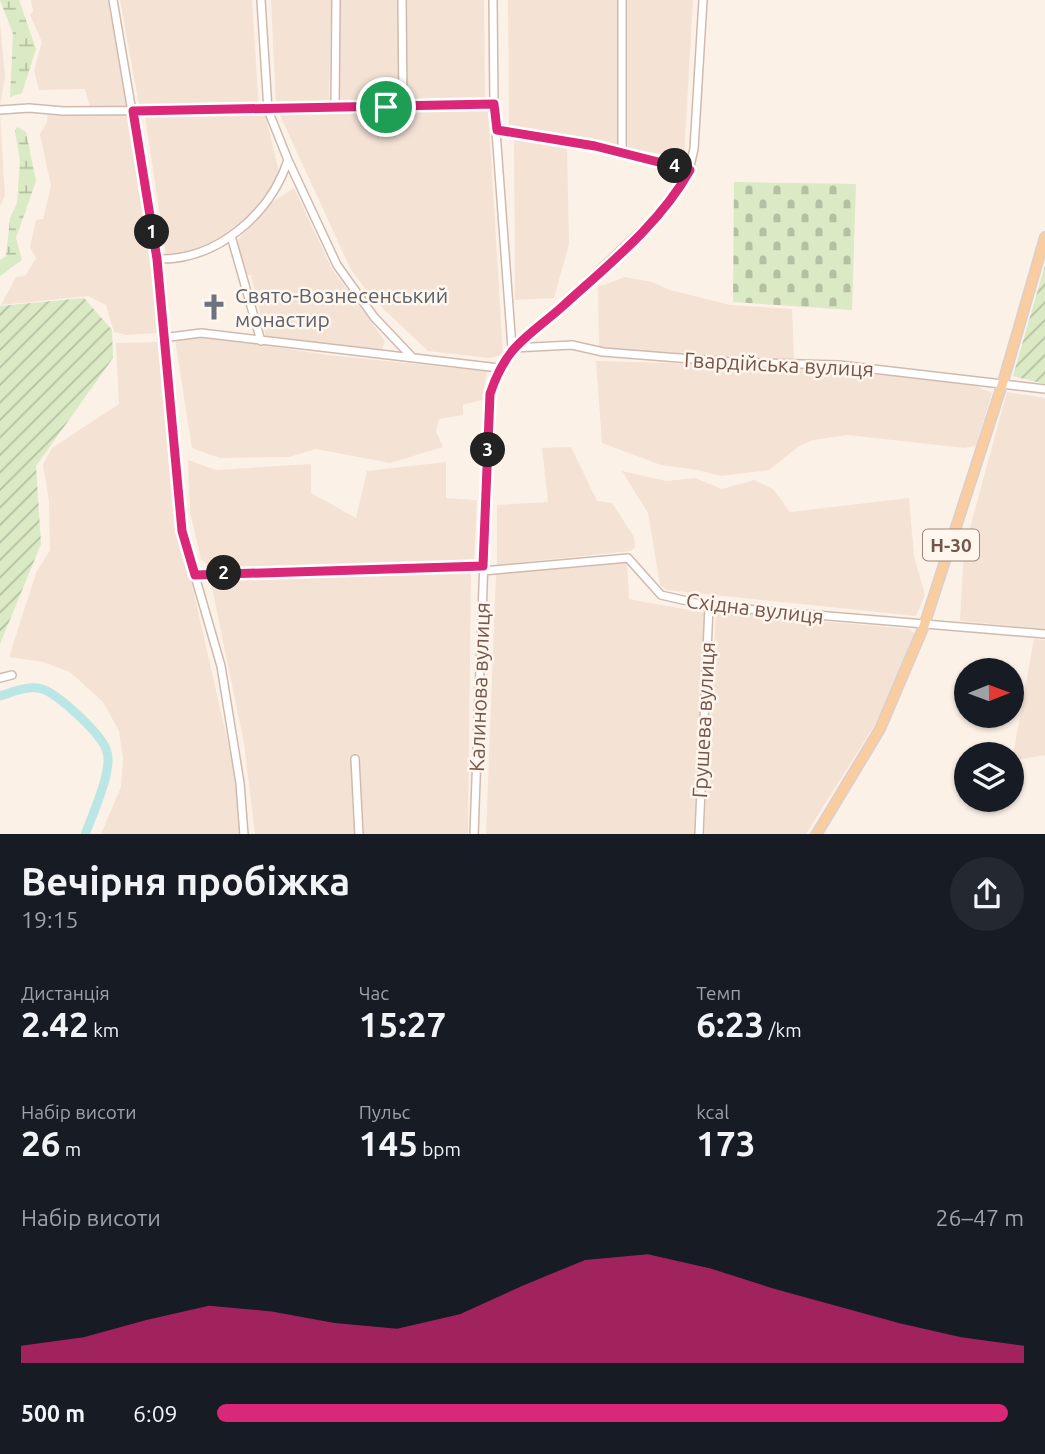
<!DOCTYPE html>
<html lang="uk">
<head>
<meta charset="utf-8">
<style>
	body { margin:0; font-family:Ubuntu,sans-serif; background:#242831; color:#f1f3f6; height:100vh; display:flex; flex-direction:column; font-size:26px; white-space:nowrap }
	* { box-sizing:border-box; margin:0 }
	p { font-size:23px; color:#9ea1a6 }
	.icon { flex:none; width:38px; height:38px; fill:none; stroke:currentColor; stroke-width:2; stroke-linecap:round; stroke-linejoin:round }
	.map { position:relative; height:834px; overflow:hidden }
	.drawer { display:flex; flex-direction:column; background:#171b24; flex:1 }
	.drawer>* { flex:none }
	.needle { width:46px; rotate:89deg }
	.tools { position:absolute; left:954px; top:658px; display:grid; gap:14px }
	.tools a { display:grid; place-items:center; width:70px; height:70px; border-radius:50%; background:#171b24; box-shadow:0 2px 5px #0004; font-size:35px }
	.pin { position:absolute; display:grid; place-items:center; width:60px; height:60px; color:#fff; margin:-30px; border:4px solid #fff; border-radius:50%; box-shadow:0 2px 7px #0007 }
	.km { position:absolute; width:35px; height:35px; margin:-18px; border-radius:50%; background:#222; color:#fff; font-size:19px; line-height:35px; text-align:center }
	.round { display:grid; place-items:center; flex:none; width:74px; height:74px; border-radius:37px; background:#242831 }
	.summary { display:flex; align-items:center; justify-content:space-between; height:119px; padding:0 21px }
	h1 { font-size:38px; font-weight:600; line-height:52px }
	.metrics { display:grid; grid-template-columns:repeat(3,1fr); gap:10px; height:119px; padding:7px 21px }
	.metrics div { display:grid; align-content:center }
	.metrics b { font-size:35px; font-weight:600 }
	.metrics small { font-size:19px; font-weight:400 }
	.metrics p { font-size:19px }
	.chart { height:196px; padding:14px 21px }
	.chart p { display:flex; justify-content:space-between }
	.chart svg { width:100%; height:126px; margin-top:7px; fill:#db2777; opacity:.7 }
	ul { padding:0 21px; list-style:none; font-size:23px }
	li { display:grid; grid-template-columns:112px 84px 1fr; align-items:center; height:52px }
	li i { height:18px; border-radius:9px; background:#db2777 }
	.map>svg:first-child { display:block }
</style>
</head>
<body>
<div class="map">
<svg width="1045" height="835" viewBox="0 0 1045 835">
	<defs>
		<pattern id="wetland-marsh" width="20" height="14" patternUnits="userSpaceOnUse" patternTransform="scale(1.75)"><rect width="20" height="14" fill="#d9eac5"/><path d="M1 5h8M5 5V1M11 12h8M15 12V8" fill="none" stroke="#b5c0a2"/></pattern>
		<pattern id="cemetery-stones" width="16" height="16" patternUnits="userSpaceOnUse" patternTransform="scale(1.75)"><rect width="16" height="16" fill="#d9eac5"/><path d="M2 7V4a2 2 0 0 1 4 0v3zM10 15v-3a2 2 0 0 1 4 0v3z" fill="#b5c0a2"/></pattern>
		<pattern id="garden-furrows" width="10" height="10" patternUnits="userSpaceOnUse" patternTransform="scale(1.75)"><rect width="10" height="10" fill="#d9eac5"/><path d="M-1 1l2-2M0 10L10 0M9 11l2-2" fill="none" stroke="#b5c0a2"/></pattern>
	</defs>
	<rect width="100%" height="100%" fill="#fcf1e7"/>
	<path fill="#f4e2d5" d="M31,0H108L128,106L90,107L85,89L39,90L34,70L42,42L30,15L33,11Z
		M120,0H252L259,108L140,110Z
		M271,0H331L329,105L276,107Z
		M340,0H399L401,103L340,105Z
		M406,0H484L485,100L407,103Z
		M508,0H618L619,147L509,130Z
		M626,0H693L684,158L626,148Z
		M0,22L5,76L0,107Z
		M488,106L503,355L489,358L428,351L374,300L351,270L279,113Z
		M0,112L5,195L0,206Z
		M48,113H130L159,333L126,335L114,332L106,305L88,296L1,305L16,277L25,276L36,258L30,247L36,220L43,219L51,186L40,134L47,122Z
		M265,114L280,176L262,206L229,235L195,251L166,256L145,116Z
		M514,137L567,145L569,244L554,298L515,300Z
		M294,188L332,269L385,341L382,350L266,338L251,275H246L236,242L272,202Z
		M625,277L652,282L670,290L730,305L792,309L794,359L730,358L599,347L598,287Z
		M200,335L327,355L487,371L482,400L463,405V415L439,419L436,431L443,447L390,463L316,449L289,457L220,458L192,448L175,340Z
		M159,342L171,439L173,501L237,783L241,834H101L121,787L123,759L119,731L103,702L70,672L43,662L9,657L36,573L50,550L49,501L43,464L52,448L119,404L116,343Z
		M596,361L838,368L976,386L992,393L976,446L964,448L848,435L813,440L799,446L769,470L721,476L698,470L661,465L602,443Z
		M1007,392L1045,398V629L960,621L964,550Z
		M571,447L597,501L612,503L634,537L635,547L631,551L497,565V505L548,502L542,448Z
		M188,460L216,470L311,464V493L356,518L367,471L446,462V498L477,500L474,563L224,569L209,566L201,559L190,512Z
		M622,471L666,481L695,478L722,489L754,480L773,489L790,512L909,498L914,556L925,595L916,616L667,590L660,585L648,513Z
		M608,561H627L629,599L705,613L694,834L486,835L496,574Z
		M471,570L468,834H255L244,743L210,578L251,574Z
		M716,612L909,629L917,635L876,723L806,834L704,835Z
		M1034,639L1045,640V755L1012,761Z"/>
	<path fill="url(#wetland-marsh)" d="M0,0H19L36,49L22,93L10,97L13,34Z
		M17,127L26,132L36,181L16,238L22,260L0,276V260L6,256L10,218L17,203L20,161L15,131Z"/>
	<path fill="url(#cemetery-stones)" d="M734,182L856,184L852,310L733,302Z"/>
	<path fill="url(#garden-furrows)" d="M1045,265V384L1013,376Z
		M84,298L112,330L113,358L36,466L41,544L0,644V306Z"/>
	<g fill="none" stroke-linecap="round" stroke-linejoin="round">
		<path stroke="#bbe6e6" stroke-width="9" d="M0,696C13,692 28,685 42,689C58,694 103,735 107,752C113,771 92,815 85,835"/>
		<g stroke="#d0baaf" stroke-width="10">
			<path id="minor" d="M113,0L157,259L182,531L221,666L240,783L244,835
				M261,0L268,110L288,160L337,265L374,317L411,356
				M402,0L403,107
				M493,0L494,104L512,348
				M622,0V154
				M335,108L336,0
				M0,110L29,108L63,111L268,110L494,104
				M497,130L595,146L689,170
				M231,236L261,341
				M157,259C216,261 270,215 288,160
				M162,338L201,333L499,368
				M513,348L572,345L603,352L730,362L839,365L1045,389
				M483,571L628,558L661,595L709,606L1045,634
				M195,575L483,566
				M0,678L12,675
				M355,759L359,835
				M474,835L490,394L499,368L512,348L560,308L668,205L689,170L694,149L703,0
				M699,835L709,606"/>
		</g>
		<g stroke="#d9cfcd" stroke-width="12">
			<path id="major" d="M816,835L880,729L924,626L1003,382L1045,237"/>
		</g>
		<use href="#minor" stroke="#fff" stroke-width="7"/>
		<use href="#major" stroke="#facda0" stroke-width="9"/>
	</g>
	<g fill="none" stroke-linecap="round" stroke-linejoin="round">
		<g stroke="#fff" stroke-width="14">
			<path id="route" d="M494,104L497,130L595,146L690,170C660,224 608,265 563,306C527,338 506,345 490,394L483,566L195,575L182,531L157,259L133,111Z"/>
		</g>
		<use href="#route" stroke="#db2777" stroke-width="9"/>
	</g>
	<defs>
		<g id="church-bare" transform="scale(2.1)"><path d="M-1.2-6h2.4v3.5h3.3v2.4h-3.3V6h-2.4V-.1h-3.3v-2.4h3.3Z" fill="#6b7280" stroke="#fff6ed" stroke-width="2.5" paint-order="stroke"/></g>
	</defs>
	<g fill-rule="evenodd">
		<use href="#church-bare" x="214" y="307"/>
	</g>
	<g text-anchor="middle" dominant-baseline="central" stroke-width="5" stroke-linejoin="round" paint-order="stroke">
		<rect fill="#fff6ed" stroke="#9f857c" stroke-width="2" x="923" y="529.5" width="56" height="31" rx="5"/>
		<g font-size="19" font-weight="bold" fill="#76554b">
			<text x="951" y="545">Н-30</text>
		</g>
		<g font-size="21" fill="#5b616d" stroke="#fff6ed" text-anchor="start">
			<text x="235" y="295">Cвято-Вознесенський<tspan x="235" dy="24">монастир</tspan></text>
		</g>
		<g font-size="21" fill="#76554b" stroke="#fff6ed">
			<text transform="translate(779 364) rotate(3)">Гвардійська вулиця</text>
			<text transform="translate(755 608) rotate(7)">Східна вулиця</text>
			<text transform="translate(479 687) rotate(-88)">Калинова вулиця</text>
			<text transform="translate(703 720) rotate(-87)">Грушева вулиця</text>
		</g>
	</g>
</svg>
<div class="tools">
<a><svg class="needle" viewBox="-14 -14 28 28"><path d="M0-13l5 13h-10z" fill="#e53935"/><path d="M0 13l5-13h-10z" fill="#9ea1a6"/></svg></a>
<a><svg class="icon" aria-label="layers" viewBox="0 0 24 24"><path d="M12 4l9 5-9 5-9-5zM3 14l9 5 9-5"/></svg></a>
</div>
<div class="pin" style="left:386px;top:107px;background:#1e9e55"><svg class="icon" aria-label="arrive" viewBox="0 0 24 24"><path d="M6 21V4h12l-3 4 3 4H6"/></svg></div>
<b class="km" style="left:152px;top:232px">1</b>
<b class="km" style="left:224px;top:573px">2</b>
<b class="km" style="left:488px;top:450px">3</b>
<b class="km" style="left:675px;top:166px">4</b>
</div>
<section class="drawer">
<div class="summary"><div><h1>Вечірня пробіжка</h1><p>19:15</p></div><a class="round"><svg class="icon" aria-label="share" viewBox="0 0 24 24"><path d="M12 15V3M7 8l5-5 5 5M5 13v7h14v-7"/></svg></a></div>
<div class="metrics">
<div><p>Дистанція</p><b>2.42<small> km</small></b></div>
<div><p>Час</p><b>15:27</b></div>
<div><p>Темп</p><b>6:23<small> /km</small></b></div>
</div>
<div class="metrics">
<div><p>Набір висоти</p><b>26<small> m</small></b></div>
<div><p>Пульс</p><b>145<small> bpm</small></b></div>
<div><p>kcal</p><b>173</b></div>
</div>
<div class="chart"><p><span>Набір висоти</span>26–47 m</p>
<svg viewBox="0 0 160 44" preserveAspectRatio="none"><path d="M0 44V38L10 35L20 29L30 24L40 26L50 30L60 32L70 27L80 17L90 8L100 6L110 11L120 18L130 24L140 30L150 35L160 38V44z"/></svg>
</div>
<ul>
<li><b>500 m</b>6:09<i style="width:98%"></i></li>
</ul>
</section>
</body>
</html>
